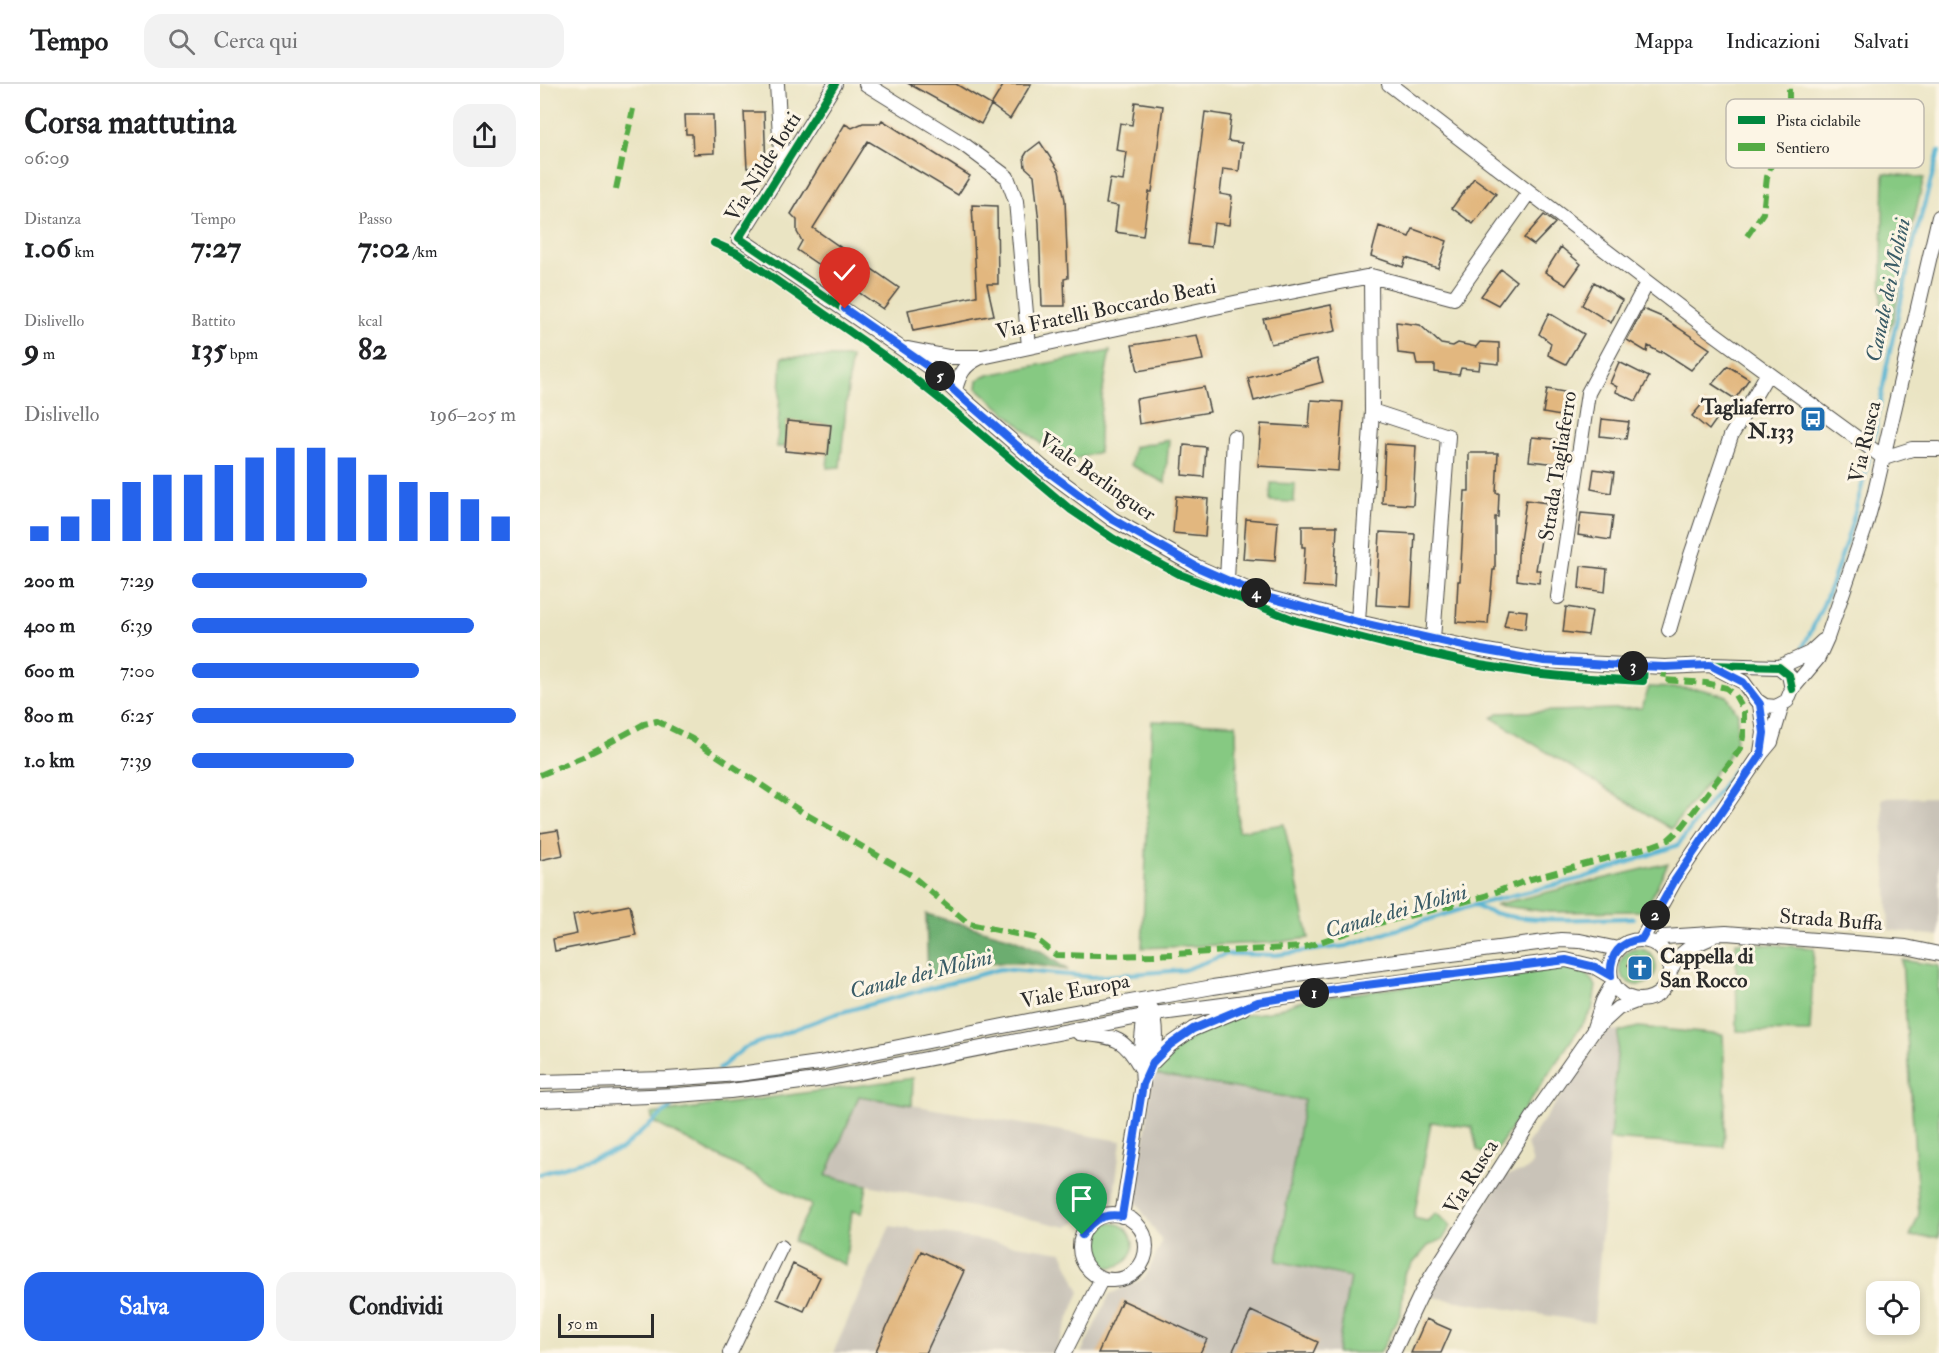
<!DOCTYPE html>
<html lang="it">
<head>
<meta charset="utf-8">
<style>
	body { margin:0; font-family:"IM FELL Double Pica",serif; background:#f2f2f2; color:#202124; height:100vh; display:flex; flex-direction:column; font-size:22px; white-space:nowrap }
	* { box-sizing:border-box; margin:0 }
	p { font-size:20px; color:#757577 }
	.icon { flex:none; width:33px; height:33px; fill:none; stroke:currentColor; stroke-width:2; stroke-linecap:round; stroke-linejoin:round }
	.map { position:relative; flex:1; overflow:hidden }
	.details { display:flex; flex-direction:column; background:#fff; width:540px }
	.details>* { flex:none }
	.buttons { position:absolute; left:1326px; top:1197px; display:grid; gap:12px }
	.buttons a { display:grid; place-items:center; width:54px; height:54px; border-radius:12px; background:#fff; box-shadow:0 3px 9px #0003; font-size:30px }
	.scale { position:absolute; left:18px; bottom:15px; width:96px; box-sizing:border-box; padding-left:6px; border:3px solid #2b2b2b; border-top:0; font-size:16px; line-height:21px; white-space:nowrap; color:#2b2b2b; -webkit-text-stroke:4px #fcf5e5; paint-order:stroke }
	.pin { position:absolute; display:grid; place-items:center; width:51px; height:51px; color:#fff; margin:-62px -26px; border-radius:50% 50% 50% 0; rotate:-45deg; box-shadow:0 0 6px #0007 }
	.pin .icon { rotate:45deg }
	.km { position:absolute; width:30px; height:30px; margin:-15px; border-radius:50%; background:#222; color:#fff; font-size:16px; line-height:30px; text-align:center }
	.round { display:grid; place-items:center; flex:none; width:63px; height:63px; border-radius:18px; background:#f2f2f2 }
	.overview { display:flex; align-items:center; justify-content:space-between; height:102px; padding:0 24px }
	h1 { font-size:33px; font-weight:700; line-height:45px }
	.metrics { display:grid; grid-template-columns:repeat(3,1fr); gap:9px; height:102px; padding:6px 24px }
	.metrics div { display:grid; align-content:center }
	.metrics b { font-size:30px; font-weight:700 }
	.metrics small { font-size:16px; font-weight:400 }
	.metrics p { font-size:16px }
	.chart { height:168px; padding:12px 24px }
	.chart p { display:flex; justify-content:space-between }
	.chart svg { width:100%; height:108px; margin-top:6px; stroke:#2563eb; stroke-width:6 }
	.action { display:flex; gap:12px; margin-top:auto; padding:12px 24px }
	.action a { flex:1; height:69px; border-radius:18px; background:#2563eb; color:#fff; font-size:24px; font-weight:700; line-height:69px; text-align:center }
	.action a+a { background:#f2f2f2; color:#202124 }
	ul { padding:0 24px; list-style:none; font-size:20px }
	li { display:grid; grid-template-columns:96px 72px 1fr; align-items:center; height:45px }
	li i { height:15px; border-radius:8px; background:#2563eb }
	header { display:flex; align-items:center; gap:36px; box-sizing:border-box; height:84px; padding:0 30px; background:#fff; border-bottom:2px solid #e0e0e0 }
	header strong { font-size:28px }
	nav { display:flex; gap:33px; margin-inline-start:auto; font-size:21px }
	.search { width:420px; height:54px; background:#f2f2f2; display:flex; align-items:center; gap:15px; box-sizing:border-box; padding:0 21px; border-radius:18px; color:#757577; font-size:22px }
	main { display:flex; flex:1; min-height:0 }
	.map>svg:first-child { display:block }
</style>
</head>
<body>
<header>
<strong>Tempo</strong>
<div class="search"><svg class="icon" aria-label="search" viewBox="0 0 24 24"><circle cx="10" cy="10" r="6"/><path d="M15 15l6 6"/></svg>Cerca qui</div>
<nav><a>Mappa</a><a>Indicazioni</a><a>Salvati</a></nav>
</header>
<main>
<section class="details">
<div class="overview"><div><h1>Corsa mattutina</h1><p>06:09</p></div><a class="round"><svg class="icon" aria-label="share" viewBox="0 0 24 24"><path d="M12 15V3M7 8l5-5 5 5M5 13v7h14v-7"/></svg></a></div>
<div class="metrics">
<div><p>Distanza</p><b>1.06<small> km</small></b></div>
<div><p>Tempo</p><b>7:27</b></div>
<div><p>Passo</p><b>7:02<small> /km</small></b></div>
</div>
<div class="metrics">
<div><p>Dislivello</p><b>9<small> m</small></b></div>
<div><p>Battito</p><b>135<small> bpm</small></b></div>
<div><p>kcal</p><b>82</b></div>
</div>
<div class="chart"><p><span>Dislivello</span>196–205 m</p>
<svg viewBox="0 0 160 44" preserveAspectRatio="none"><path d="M5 44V38M15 44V34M25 44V27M35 44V20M45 44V17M55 44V17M65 44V13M75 44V10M85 44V6M95 44V6M105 44V10M115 44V17M125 44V20M135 44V24M145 44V27M155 44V34"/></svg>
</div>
<ul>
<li><b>200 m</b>7:29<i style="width:54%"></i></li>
<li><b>400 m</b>6:39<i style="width:87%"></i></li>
<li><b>600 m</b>7:00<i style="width:70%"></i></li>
<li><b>800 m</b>6:25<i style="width:100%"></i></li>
<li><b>1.0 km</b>7:39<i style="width:50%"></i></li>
</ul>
<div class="action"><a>Salva</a><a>Condividi</a></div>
</section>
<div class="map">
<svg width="1399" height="1269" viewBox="0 0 1399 1269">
	<rect width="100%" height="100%" fill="#fcf5e5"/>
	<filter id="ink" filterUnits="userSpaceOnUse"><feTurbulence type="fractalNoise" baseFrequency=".0167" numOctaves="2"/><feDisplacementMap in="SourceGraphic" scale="12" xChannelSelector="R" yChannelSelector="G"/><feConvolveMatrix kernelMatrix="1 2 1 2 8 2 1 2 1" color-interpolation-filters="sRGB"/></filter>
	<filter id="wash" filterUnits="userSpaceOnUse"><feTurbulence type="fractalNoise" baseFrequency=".008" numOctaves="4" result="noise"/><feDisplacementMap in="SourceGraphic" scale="24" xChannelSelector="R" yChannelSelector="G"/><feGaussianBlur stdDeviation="1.35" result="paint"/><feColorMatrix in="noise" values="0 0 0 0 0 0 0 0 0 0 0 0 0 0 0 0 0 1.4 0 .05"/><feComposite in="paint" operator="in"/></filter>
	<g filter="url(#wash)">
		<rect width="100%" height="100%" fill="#eae4c3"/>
		<path fill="#c9c3b8" d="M1399,713V852L1349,846L1342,714Z
			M1068,945L1079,948L1054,1239L886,1212L965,1091L983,1088L993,1080L987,1060Z
			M613,990L764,1016L737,1176L811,1193L797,1269H541L570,1210L605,1194L622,1158L596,1118Z
			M319,1012L581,1057L573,1120L527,1143L286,1092Z
			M350,1142L522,1168L540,1208L514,1269H293Z"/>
		<path fill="#86c982" stroke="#587a56" stroke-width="1.5" d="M1344,89L1384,94L1369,155L1353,235L1340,266Z
			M570,267C563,301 558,333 559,368L523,379L437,304L438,296L443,292Z
			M242,273H311L300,383L287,384L291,341L247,337L245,363H237Z
			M629,356L625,399L591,381L594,363Z
			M731,399L755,400L754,418L730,417Z
			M1109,603L1160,605L1187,612L1198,630L1195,663L1131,745L952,634L958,629L1102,624Z
			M612,637L696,640L698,747L744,740L769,854L729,859L602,864Z
			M1128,779L1105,827L1009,828L955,821Z
			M1196,858L1274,864L1270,948L1197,947Z
			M1080 883a18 18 0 1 1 36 0a18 18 0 1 1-36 0Z
			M1362,876L1399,882V1153H1370L1379,1130Z
			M1026,881L1046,889L1056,902L1052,926L951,1074L937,1066L932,1043L891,1038L874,1134L887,1137L896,1129L911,1142L903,1155L888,1162L864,1190L861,1229L840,1269H797L810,1193L737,1177L764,1016L613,990L631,969L657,950L698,932L729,928L765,916Z
			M1098,943L1183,951L1186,1029L1184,1063L1070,1055L1079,948Z
			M373,994L372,1021L319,1012L286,1092L327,1101L322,1129L312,1127L305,1181L253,1157L271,1122L270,1120L113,1038L111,1030Z
			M549 1161a22 22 0 1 1 44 0a22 22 0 1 1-44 0Z"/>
		<path fill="#6cad70" stroke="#4c6c4e" stroke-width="1.5" d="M386,830L471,854L499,866L528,886L482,879H446L388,895Z"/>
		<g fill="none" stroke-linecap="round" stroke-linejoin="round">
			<path stroke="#54b4d3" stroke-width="4" d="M1334,354L1346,285L1374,158L1399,67
				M1263,563C1295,503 1313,439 1329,374
				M935,822C974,842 1049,834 1094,834
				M179,985L204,964L295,930L460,885L552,893L644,886L687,870L735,871L806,862L934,821L1043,794L1138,761L1210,665L1215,655
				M0,1090L80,1066L138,1017"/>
		</g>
		<g id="blocks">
			<path fill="#e2b77f" d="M369,0H416L451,21L441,40Z
				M464,0H491L470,35L451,21Z
				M595,18L623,22L612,108H609L603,152L575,148L578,122L566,120L570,95L583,97L587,68L576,66L580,39L592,41Z
				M204,28H224L226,84H207Z
				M665,28L691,32L688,57L702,59L699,87L683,85L680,110L692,112L689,141L674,139L671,163L648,160Z
				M145,31H173L174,69L153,70L152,50H146Z
				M342,36L430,92L418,111L328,57L273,144L359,204L343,225L257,166L262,157L257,148V136L251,130L305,40L312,44L323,39H340Z
				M500,58L519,87L525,116L528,194L524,195L525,222H502L499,139L494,91L485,83L484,73L487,68Z
				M934,94L956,110L933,140L912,124Z
				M432,121L457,122L458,200H447L454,231L373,247L368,226L437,212Z
				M1004,131L1015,139L994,161L984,154Z
				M839,142L869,153L873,145L907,157L898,184L866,174L863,183L831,172Z
				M1021,163L1041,180L1026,201L1005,188Z
				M961,185L976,197L958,221L941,212Z
				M1054,198L1082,216L1071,239L1042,221Z
				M791,221L796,247L731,260L723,235Z
				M1103,225L1122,233L1170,265L1151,286L1122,267L1121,269L1108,262L1107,268L1087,256Z
				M1009,229L1044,250L1026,280L1008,271L1011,259L999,250Z
				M856,238L880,241L901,260L913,262L918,259L936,263L940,258L959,259V280L940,278L939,286L921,284L919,291L895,288V281H877L875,271L858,269Z
				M657,251L663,276L598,287L592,261Z
				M777,275L783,298L714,317L708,294Z
				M1079,278L1109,293L1096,317L1076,308L1077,303L1070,299Z
				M1188,282L1209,295L1195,315L1172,300Z
				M664,303L670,328L599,340L596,315Z
				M1007,305L1030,309L1026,333L1003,329Z
				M771,316L803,318L798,387L718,382L721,340L769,343Z
				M1164,318L1181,329L1169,346L1152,332Z
				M1062,335L1089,338L1086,355L1060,352Z
				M247,337L291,341L288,371L245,367Z
				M992,353L1022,356L1019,380L989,377Z
				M845,360L876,362L873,421L842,419Z
				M644,361L666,363L664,393L642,391Z
				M929,369H958L956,409H959L958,433H955V486H953L948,540L916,538L918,497H920L925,407H929Z
				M1054,385L1074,388L1071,409L1051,405Z
				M636,412L668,415L665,452L633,449Z
				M986,416L1007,419L996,486H1000L999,499L977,496L978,471Z
				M1041,429L1073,432L1070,456L1038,451Z
				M706,435L738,438L735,477L703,475Z
				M762,442H797L794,504L763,502L765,463H762Z
				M840,448L875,450L871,523L836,521Z
				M1041,482L1067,485L1065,508L1039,504Z
				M1026,523L1052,527L1048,551L1023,548Z
				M968,525L987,527L985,545L964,542Z
				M18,746L23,771L0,776V749Z
				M90,821L96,851L15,867L13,855L37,850L33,831L50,827L51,829Z
				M1095,873L1110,885L1109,892L1106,894L1099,893L1088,881Z
				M381,1167L424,1187L386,1269H335Z
				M253,1180L280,1193L264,1227L237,1215Z
				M582,1216L667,1255L660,1269H558Z
				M711,1227L778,1258L773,1269H692Z
				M886,1235L911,1246L901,1269H871Z"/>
		</g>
	</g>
	<g filter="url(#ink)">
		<use href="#blocks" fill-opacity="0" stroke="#484742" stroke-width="1.5"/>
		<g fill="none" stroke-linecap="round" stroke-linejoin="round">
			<g stroke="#484742" stroke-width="16">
				<path id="minor" d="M237,0L242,87
					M295,0L199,154L390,284L427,318L503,384L572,435L657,483L723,512L818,538L941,566L1004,577L1125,583L1170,581L1239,583L1249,591L1252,605
					M326,0L423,60L467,93L476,117L489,263
					M849,0L1168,245L1344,374
					M368,265L409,273H442L699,218L831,192L914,214L989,108
					M415,306C419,290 424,281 439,274
					M832,327L908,352L893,555
					M1344,374L1372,365H1399
					M687,496L694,353
					M1018,513L1048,309L1107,199
					M818,538L832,327L831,192
					M1129,546L1150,474L1191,352L1228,289
					M1174,583L1203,598L1216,616L1225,622L1236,623L1247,617L1252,605L1278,574L1287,554L1325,444L1335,408L1399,133
					M1239,583L1270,569L1283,557
					M1220,620L1224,649L1221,668
					M1102,855L1135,796L1221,670L1231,658L1242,621
					M1070 886a30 30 0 1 1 60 0a30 30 0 1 1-60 0Z
					M1117,860L1124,853L1186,849L1366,863L1399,870
					M1131,885C1139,868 1153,861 1170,854
					M610,922C618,940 617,960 612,979
					M1054,944L1063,917L1073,899
					M539,949C573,953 583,951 601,984
					M613,978L630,961L653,945L703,924
					M0,998L127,995L199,990L279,979L518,931L673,903L770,888L1021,856L1040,857L1078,865
					M0,1016L137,1011L190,1007L285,995L614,930L1026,876L1055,883L1070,892
					M540 1163a33 33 0 1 1 66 0a33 33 0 1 1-66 0Z
					M582,1132L603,1000L601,965L605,926
					M190,1269L241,1163
					M524,1269L562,1194
					M853,1269L884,1204L993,1033L1054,946L1078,924L1099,916"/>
			</g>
			<use href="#minor" stroke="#fff" stroke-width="14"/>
			<path stroke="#54ab44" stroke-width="6" stroke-dasharray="12 6" stroke-linecap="butt" d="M76,105L93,25
				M1207,152L1223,129L1227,93L1249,27V0
				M0,691L43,673L104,640L117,637L152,655L262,728L371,791L429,840L495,854L516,871L559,872L613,871L765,863L827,842L909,822L945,812L991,795L1112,762L1128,756L1143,742L1201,664L1204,647V627L1195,611L1186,604L1166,599L1123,596L1125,583"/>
			<g stroke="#fcf5e5" stroke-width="11">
				<path id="cycleway" d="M295,0L199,154L390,284L427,318L503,384L572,435L657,483L723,512L818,538L941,566L1004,577L1125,583L1170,581L1239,583L1249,591L1252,605
					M174,159L197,169L352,277L401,316L531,426L574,455L639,490L757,537L846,560L940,581L992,589L1032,593L1103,597L1104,583"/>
			</g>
			<use href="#cycleway" stroke="#00873e" stroke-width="8"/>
		</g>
	</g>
	<g fill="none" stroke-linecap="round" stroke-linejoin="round" filter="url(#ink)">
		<g stroke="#fff" stroke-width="12">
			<path id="route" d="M305,225L390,284L427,318L503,384L572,435L657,483L723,512L818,538L941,566L1004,577L1068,581L1125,583L1170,581L1203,598L1220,620L1224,649L1221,670L1135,796L1102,855C1080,857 1069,871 1071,892L1055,883L1026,876L802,904L718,918L653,945L630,961L613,978L603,1000L582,1132C564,1129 552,1135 542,1151"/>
		</g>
		<use href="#route" stroke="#2563eb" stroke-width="8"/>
	</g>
	<defs>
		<g id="bus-square" transform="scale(1.35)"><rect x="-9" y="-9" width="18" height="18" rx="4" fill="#1f6fb2" stroke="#fcf5e5"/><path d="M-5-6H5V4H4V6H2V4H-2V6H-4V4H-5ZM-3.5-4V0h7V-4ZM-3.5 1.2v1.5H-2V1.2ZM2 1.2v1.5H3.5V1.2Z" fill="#fff"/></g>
		<g id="church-square" transform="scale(1.35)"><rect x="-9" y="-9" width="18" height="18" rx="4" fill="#1f6fb2" stroke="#fcf5e5"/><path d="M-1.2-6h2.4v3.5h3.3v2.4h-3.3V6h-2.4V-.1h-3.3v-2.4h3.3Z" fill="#fff"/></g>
	</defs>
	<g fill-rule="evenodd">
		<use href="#bus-square" x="1273" y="335"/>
		<use href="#church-square" x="1100" y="884"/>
	</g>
	<g text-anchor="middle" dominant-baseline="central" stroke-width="6" stroke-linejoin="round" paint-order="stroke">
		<g font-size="21" fill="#2b2b2b" stroke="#fcf5e5">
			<text transform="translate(223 83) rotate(-58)">Via Nilde Iotti</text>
			<text transform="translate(566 225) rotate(-12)">Via Fratelli Boccardo Beati</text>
			<text transform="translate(1325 358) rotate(-77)">Via Rusca</text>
			<text transform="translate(1018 382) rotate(-81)">Strada Tagliaferro</text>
			<text transform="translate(557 393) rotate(35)">Viale Berlinguer</text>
			<text transform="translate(1291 836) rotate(4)">Strada Buffa</text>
			<text transform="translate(535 907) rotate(-11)">Viale Europa</text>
			<text transform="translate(931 1093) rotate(-58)">Via Rusca</text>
		</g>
		<g font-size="21" font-weight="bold" fill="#2b2b2b" stroke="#fcf5e5" text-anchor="end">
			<text x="1254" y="323">Tagliaferro<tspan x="1254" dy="24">N.133</tspan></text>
			<text x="1120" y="872" text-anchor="start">Cappella di<tspan x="1120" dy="24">San Rocco</tspan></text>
		</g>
		<g font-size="22" font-style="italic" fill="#395b66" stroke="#fcf5e5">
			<text transform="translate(1348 206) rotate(-78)">Canale dei Molini</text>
			<text transform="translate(856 827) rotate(-16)">Canale dei Molini</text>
			<text transform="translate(381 890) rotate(-14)">Canale dei Molini</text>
		</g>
	</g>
	<rect x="1186" y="15" width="198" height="69" rx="9" fill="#fcf5e5" stroke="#bdb8ad" stroke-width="1.5"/>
	<rect x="1198" y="32" width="27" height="8" fill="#00873e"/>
	<rect x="1198" y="59" width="27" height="8" fill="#54ab44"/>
	<g font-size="16" fill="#2b2b2b">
		<text x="1236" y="42">Pista ciclabile</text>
		<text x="1236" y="69">Sentiero</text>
	</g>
</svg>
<div class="buttons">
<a><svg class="icon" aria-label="locate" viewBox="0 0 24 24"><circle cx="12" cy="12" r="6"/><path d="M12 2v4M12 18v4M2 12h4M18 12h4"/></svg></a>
</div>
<div class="scale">50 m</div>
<div class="pin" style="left:542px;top:1151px;background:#1e9e55"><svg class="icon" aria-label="arrive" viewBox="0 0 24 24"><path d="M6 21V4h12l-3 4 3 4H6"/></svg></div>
<div class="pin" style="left:305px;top:225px;background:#d93025"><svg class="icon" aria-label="check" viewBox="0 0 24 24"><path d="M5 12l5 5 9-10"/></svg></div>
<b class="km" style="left:774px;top:909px">1</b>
<b class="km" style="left:1115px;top:831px">2</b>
<b class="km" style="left:1093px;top:582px">3</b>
<b class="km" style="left:716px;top:509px">4</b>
<b class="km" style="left:400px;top:292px">5</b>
</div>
</main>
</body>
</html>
